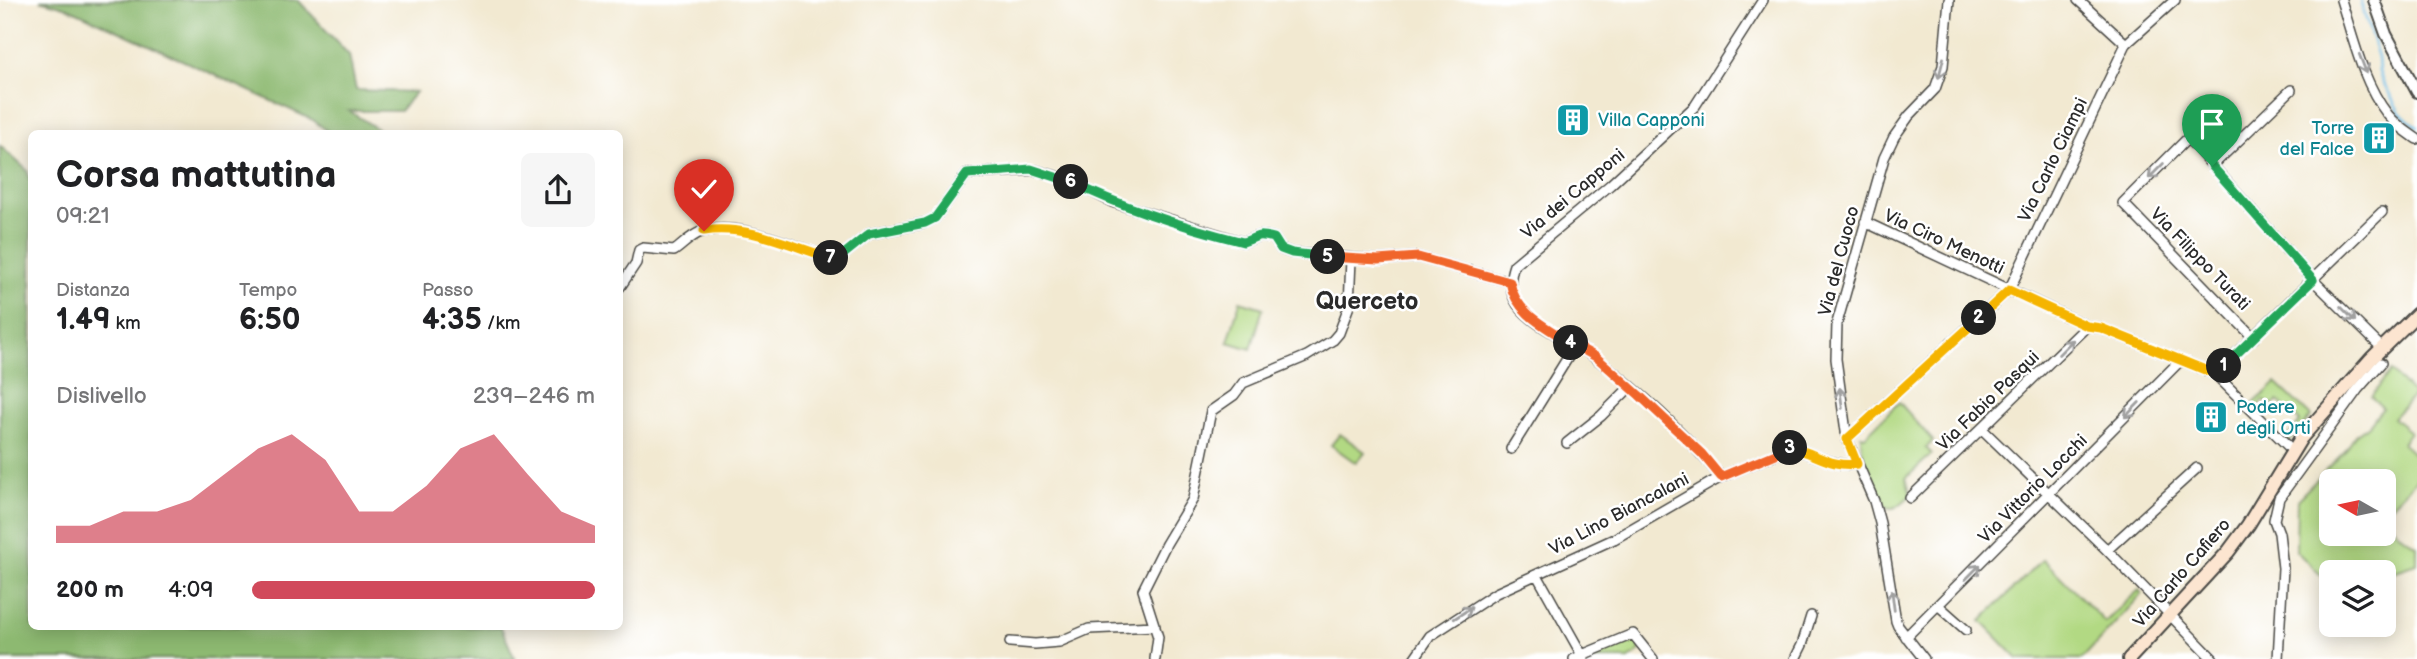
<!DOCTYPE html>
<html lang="it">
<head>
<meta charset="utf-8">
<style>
	body { margin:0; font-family:"Balsamiq Sans",sans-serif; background:#f6f6f6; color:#202124; height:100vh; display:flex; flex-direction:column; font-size:26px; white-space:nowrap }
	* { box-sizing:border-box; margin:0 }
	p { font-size:23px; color:#757577 }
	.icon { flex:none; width:38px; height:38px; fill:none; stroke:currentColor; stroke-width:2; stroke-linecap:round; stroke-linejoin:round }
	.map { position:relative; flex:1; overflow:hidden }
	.details { position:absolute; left:28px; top:130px; width:595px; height:500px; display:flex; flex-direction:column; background:#fff; border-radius:10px; box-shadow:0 4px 18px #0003 }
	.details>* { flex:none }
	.needle { width:46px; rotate:279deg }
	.tools { position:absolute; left:2319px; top:469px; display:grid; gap:14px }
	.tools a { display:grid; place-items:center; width:77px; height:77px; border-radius:10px; background:#fff; box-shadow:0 4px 18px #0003; font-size:35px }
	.pin { position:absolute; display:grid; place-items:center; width:60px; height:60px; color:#fff; margin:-72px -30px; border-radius:50% 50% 50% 0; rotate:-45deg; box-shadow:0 0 7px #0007 }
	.pin .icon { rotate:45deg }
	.km { position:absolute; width:35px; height:35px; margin:-18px; border-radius:50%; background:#222; color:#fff; font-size:19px; line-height:35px; text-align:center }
	.round { display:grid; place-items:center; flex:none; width:74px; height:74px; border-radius:10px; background:#f6f6f6 }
	.summary { display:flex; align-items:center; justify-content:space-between; height:119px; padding:0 28px }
	h1 { font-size:38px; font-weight:700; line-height:52px }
	.figures { display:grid; grid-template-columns:repeat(3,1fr); gap:10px; height:119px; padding:7px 28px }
	.figures div { display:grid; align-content:center }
	.figures b { font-size:30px; font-weight:700 }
	.figures small { font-size:19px; font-weight:400 }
	.figures p { font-size:19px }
	.chart { height:196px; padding:14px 28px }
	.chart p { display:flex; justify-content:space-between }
	.chart svg { width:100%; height:126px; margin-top:7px; fill:#d1495b; opacity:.7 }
	ul { padding:0 28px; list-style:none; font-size:23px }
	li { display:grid; grid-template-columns:112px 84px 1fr; align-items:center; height:52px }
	li i { height:18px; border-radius:9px; background:#d1495b }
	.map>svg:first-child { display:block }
</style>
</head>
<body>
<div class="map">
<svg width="2417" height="659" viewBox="0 0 2417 659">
	<rect width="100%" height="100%" fill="#fff"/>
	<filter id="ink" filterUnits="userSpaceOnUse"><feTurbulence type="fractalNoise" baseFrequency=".0143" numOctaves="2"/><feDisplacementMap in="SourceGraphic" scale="14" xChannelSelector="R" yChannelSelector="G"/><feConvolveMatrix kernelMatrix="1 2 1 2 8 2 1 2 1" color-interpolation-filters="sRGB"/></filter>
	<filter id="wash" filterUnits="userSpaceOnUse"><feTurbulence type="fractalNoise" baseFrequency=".00686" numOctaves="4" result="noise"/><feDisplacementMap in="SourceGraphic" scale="28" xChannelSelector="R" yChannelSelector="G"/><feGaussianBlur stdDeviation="1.57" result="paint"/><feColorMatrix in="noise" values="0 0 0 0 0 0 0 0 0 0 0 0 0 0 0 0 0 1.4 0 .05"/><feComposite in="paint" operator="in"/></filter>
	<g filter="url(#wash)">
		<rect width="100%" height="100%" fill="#f2e9d1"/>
		<path fill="#b2d983" stroke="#6e8257" stroke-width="2" fill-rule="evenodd" d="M1240,301L1263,308L1251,349L1228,342Z
			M2391,371L2414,395L2393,418L2410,432L2402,443L2417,457V479L2389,508C2388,530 2400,534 2417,546V564L2393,572L2384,578V572H2331L2329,583L2296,551L2297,500L2344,452L2355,435L2369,425L2383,408L2371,397ZM2331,481H2384V534H2331Z
			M2276,383L2311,416L2289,442L2286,439L2300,422L2278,401L2273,406L2264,401L2256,409L2252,405Z
			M1899,402L1933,441L1926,448L1932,454L1906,478L1911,495C1906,499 1899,507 1893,508C1873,511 1860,449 1861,435L1865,436Z
			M1340,434L1365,452L1356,463L1331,445Z
			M2043,559L2105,622L2139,590L2142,594L2082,659H2018L1981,621Z
			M1632,636L1640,647V651L1629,659H1594L1590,653Z"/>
		<path fill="#8db971" stroke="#5c724e" stroke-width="2" d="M40,0H298L349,55L356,90L416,92L400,111H349L384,133H330L313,120L68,8Z
			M0,146L27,170L31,183L32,626L501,627L515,659H0Z"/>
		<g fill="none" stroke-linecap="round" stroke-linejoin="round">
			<path stroke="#6cbde7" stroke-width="2.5" d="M2360,0L2378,57L2379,72L2383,82L2400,113L2417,127"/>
		</g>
	</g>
	<g filter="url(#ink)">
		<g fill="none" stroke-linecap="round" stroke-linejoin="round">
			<g stroke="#494844" stroke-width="12">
				<path id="minor" d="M2078,0L2126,44
					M2341,0C2353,38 2363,83 2388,115C2396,125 2407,132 2417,139
					M2212,166L2291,90
					M1865,222L2087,326L2101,328L2215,374L2292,450
					M620,287L636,263L639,250L643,248L674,251C683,245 690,236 701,232C737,219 798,248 834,259L839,258L869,234L925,223L935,218L967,174L1035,170L1066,179L1112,202L1243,242C1260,237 1254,233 1274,238L1281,249L1292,253L1378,260L1418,257L1510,282
					M2254,338L2123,203L2188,138L2313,280L2382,348
					M2215,374L2382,212
					M1982,429L2107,550L2213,659
					M1847,439L2009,290L2126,44L2175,0
					M1567,443L1601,416L1630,387
					M1511,449L1575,346
					M1721,477C1685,434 1642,393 1597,359C1574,341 1536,329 1518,305C1509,291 1509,279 1514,265L1610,185L1695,106L1763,0
					M1910,498L2087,326
					M2107,550L2197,468
					M1537,575L1582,655L1574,659
					M1939,606L1966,630
					M1906,637L2180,361
					M1010,642L1035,644L1059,642L1089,629L1155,626
					M1155,659L1158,637L1143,590L1166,544L1193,499L1211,411L1234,395L1243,383L1307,356L1333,340L1339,333L1349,306L1351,259
					M1414,659L1430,636L1496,593L1614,539L1721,477L1791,448C1816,453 1830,467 1857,464
					M1584,659L1582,655L1633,634L1653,659
					M1795,659L1802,645L1811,616
					M1924,659L1898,626L1896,621L1880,523L1874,501L1847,439L1836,359L1837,323L1884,158L1894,137L1909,116L1935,89L1943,66L1949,0
					M2278,659L2283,568L2279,533L2274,520L2279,498L2358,389L2381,363"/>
			</g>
			<g stroke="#494844" stroke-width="14">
				<path id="tertiary" d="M2374,0L2386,34L2417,92"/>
			</g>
			<g stroke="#494844" stroke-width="16">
				<path id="secondary" d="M2129,659L2228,552L2248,525L2301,438L2371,359L2417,314"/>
			</g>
			<use href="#minor" stroke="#fff" stroke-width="9"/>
			<use href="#tertiary" stroke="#fff" stroke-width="10"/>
			<use href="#secondary" stroke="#fce5d0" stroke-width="12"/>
		</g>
		<defs><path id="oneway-shaft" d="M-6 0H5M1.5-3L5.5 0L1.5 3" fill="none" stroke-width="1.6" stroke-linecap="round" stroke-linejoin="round" transform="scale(1.75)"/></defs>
		<g stroke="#a0a0a0">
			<use href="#oneway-shaft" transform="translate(2363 64) rotate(69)"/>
			<use href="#oneway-shaft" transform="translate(1941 68) rotate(104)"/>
			<use href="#oneway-shaft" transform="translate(2156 171) rotate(135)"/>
			<use href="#oneway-shaft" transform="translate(2348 314) rotate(45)"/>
			<use href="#oneway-shaft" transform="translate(2066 347) rotate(-45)"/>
			<use href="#oneway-shaft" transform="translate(1841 398) rotate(-97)"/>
			<use href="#oneway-shaft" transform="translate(2132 410) rotate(134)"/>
			<use href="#oneway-shaft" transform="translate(1973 572) rotate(-45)"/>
			<use href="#oneway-shaft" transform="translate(1893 600) rotate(-97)"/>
			<use href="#oneway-shaft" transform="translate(1463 613) rotate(-33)"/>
		</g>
	</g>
	<g fill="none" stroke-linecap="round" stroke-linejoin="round" filter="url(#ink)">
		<g stroke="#fff" stroke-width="14">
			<path id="split-1" d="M2212,166L2313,280L2224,366"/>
		</g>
		<g stroke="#fff" stroke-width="14">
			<path id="split-2" d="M1979,318L2009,290L2087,326L2101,328L2215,374L2224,366"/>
		</g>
		<g stroke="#fff" stroke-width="14">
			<path id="split-3" d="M1790,448C1815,451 1828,468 1857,464L1847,439L1979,318"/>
		</g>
		<g stroke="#fff" stroke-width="14">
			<path id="split-4" d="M1571,343L1596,357L1639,395L1702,454L1721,477L1790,448"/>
		</g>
		<g stroke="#fff" stroke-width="14">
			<path id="split-5" d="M1328,257L1378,260L1418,257L1510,282C1515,313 1546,327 1571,343"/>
		</g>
		<g stroke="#fff" stroke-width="14">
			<path id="split-6" d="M1071,182C1126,209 1184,227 1243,242C1260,237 1254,233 1274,238L1281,249L1292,253L1328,257"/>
		</g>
		<g stroke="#fff" stroke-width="14">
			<path id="split-7" d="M831,258H839L869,234L925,223L935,218L967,174L1031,169L1071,182"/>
		</g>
		<g stroke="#fff" stroke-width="14">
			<path id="split-8" d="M704,231C746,224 791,246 831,258"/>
		</g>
		<use href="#split-1" stroke="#22a559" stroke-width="9"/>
		<use href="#split-2" stroke="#f5b400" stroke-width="9"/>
		<use href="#split-3" stroke="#f5b400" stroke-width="9"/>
		<use href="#split-4" stroke="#f0652b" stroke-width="9"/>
		<use href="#split-5" stroke="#f0652b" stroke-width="9"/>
		<use href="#split-6" stroke="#22a559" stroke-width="9"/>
		<use href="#split-7" stroke="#22a559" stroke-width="9"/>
		<use href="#split-8" stroke="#f5b400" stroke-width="9"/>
	</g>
	<defs>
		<g id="building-square" transform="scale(1.75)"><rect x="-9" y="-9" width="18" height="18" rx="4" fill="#0f9aa8" stroke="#fff"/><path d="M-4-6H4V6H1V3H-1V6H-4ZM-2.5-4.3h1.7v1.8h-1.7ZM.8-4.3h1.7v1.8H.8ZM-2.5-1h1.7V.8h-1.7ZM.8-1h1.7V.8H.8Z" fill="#fff"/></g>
	</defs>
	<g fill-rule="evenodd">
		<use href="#building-square" x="1573" y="120"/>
		<use href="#building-square" x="2379" y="138"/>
		<use href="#building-square" x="2211" y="417"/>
	</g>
	<g text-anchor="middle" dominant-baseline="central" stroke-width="5" stroke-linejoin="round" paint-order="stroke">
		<g font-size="18" fill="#0d838f" stroke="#fff" text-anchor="start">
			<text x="1598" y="120">Villa Capponi</text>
			<text x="2354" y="128" text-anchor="end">Torre<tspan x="2354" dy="21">del Falce</tspan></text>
			<text x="2236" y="407">Podere<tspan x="2236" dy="21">degli Orti</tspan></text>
		</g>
		<g font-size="18" fill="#2b2b2b" stroke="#fff">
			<text transform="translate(2053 160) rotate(-64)">Via Carlo Ciampi</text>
			<text transform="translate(1573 194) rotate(-40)">Via dei Capponi</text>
			<text transform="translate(1944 242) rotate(25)">Via Ciro Menotti</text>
			<text transform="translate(2200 259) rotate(46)">Via Filippo Turati</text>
			<text transform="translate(1839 261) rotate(-75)">Via del Cuoco</text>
			<text transform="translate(1988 401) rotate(-44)">Via Fabio Pasqui</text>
			<text transform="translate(2033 489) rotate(-45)">Via Vittorio Locchi</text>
			<text transform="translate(1619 514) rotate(-28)">Via Lino Biancalani</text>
			<text transform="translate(2182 573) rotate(-49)">Via Carlo Cafiero</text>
		</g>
		<g font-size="24" font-weight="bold" fill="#2b2b2b" stroke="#fff">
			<text x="1367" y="301">Querceto</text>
		</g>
	</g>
</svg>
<div class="tools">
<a><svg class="needle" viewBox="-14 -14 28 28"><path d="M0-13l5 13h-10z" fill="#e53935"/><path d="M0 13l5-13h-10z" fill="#757577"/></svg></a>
<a><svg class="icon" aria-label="layers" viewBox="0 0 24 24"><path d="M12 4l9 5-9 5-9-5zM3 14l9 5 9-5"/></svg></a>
</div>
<div class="pin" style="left:2212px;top:166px;background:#1e9e55"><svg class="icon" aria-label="arrive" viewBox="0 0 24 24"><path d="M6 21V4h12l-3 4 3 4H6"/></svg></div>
<div class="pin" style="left:704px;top:231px;background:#d93025"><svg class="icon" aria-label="check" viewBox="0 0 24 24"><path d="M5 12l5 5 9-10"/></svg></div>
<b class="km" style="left:2224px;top:366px">1</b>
<b class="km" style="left:1979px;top:318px">2</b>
<b class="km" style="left:1790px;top:448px">3</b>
<b class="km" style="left:1571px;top:343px">4</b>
<b class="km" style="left:1328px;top:257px">5</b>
<b class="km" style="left:1071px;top:182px">6</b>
<b class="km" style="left:831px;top:258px">7</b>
<section class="details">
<div class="summary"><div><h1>Corsa mattutina</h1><p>09:21</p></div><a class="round"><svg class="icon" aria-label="share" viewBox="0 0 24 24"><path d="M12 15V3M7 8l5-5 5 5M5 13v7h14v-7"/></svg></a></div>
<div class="figures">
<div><p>Distanza</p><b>1.49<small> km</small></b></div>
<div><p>Tempo</p><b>6:50</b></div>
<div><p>Passo</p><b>4:35<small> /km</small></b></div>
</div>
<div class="chart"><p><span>Dislivello</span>239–246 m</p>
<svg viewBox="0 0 160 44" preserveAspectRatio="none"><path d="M0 44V38L10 38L20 33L30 33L40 29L50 20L60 11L70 6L80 15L90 33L100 33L110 24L120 11L130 6L140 20L150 33L160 38V44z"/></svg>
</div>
<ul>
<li><b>200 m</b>4:09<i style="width:100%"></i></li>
</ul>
</section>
</div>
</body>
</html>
